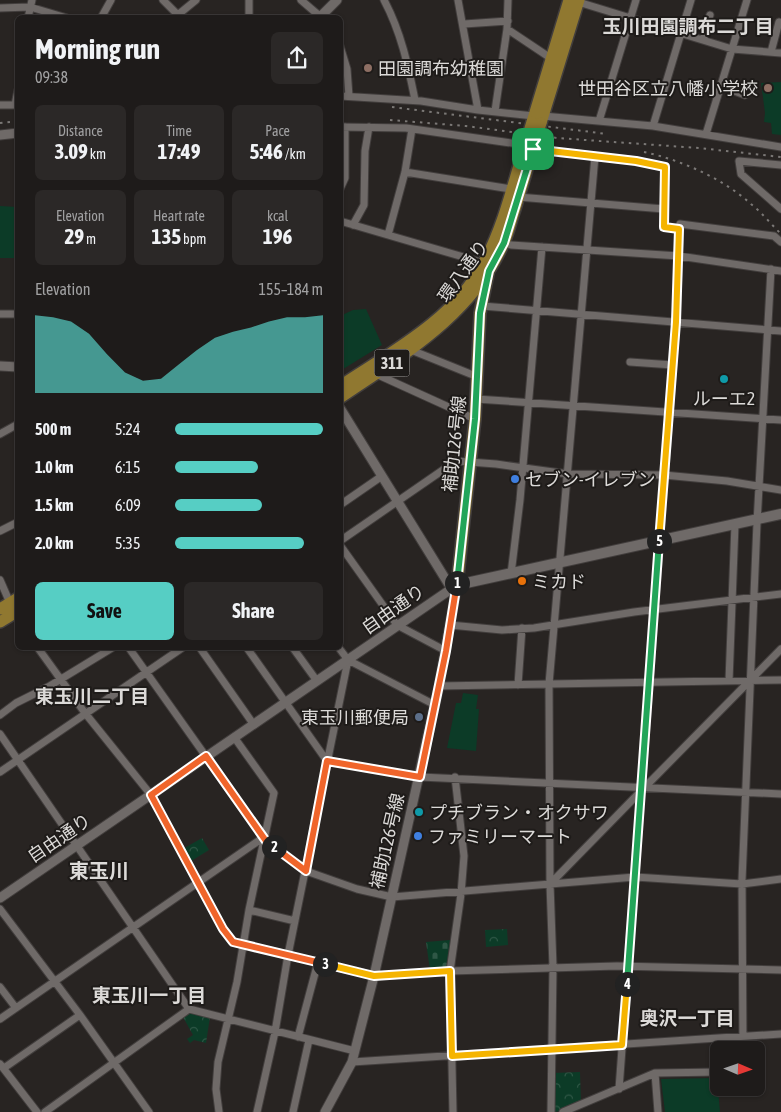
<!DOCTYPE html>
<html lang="en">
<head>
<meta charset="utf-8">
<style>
	body { margin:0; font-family:"Asap Condensed","Noto Sans JP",sans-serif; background:#2b2827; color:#f1f3f6; height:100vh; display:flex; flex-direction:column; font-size:19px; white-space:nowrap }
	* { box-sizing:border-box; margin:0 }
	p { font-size:16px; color:#a1a1a2 }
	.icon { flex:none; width:28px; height:28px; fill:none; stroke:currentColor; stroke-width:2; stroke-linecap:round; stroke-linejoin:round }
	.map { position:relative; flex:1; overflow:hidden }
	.details { position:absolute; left:15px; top:15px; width:328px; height:635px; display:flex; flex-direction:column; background:#1e1b1a; border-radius:8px; box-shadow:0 1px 4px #0004,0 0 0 1px #3c3939 }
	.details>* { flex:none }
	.needle { width:32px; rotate:92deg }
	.controls { position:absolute; left:710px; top:1041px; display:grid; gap:10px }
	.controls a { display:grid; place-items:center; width:55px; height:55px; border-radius:8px; background:#1e1b1a; box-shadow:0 1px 4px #0004,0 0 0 1px #3c3939; font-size:25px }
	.pin { position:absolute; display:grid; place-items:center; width:42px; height:42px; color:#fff; margin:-21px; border-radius:10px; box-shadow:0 2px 8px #0006 }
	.km { position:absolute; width:25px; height:25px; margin:-12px; border-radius:50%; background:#222; color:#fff; font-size:14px; line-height:25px; text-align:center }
	.round { display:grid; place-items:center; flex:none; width:52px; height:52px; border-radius:8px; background:#2b2827 }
	.summary { display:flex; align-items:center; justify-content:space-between; height:85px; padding:0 20px }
	h1 { font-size:28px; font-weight:700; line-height:38px }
	.stats { display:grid; grid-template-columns:repeat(3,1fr); gap:8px; height:85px; padding:5px 20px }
	.stats div { display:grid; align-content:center; border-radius:8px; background:#2b2827; text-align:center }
	.stats b { font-size:21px; font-weight:700 }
	.stats small { font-size:14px; font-weight:400 }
	.stats p { font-size:14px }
	.chart { height:140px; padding:10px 20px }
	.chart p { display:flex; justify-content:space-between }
	.chart svg { width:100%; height:90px; margin-top:5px; fill:#56cec4; opacity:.7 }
	.action { display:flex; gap:10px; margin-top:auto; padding:10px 20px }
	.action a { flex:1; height:58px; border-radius:8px; background:#56cec4; color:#111; font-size:20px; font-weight:700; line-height:58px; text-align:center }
	.action a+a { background:#2b2827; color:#f1f3f6 }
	ul { padding:0 20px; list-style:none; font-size:16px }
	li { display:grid; grid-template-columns:80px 60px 1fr; align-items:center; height:38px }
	li i { height:12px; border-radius:6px; background:#56cec4 }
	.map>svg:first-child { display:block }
</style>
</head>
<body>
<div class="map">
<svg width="781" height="1112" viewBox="0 0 781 1112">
	<defs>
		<pattern id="cemetery-stones" width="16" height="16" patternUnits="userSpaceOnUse" patternTransform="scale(1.25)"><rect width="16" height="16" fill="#0c3b27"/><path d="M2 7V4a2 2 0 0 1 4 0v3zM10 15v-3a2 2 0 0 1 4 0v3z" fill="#2f5746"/></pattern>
		<pattern id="park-crowns" width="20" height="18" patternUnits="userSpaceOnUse" patternTransform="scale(1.25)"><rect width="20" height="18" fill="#0c3b27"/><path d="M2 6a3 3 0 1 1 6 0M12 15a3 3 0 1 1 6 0" fill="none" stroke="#2f5746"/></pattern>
	</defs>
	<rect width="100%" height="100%" fill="#282422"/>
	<path fill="url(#cemetery-stones)" d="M450,940L447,969L430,970L426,942Z"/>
	<path fill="url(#park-crowns)" d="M202,838L209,850L188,863L181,850Z
		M507,929L508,945L486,947L485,930Z
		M190,1012L210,1017L206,1043L194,1040L190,1043L187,1039L193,1035L183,1017Z
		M580,1072L581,1105L555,1112L552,1073Z"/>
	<path fill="#0c3b27" d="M781,82V135L772,134L771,123L764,122L765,113L761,83Z
		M0,206L17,207L16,258H0Z
		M366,309L382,345L340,371V316L353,310Z
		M463,693L478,695L476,709H479L476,751L447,748L456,703H461Z
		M717,1078L720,1112H665L661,1079Z"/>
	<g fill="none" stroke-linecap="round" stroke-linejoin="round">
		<g stroke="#423e3d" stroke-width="9">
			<path id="minor" d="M163,0L180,17
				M301,0L322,18
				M384,0C401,32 408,65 415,100
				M458,0L478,110
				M578,2L732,49L781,53
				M0,8L30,7L67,18
				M28,18L32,0
				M101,18L111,0
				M174,18L196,0
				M249,18V0
				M464,24L508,21
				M507,29L552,59
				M703,40L710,15
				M340,46L347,69L349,96
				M771,52L779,22
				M721,86L745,95
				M340,96L421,101L478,110L534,116
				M0,105H18
				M15,105L18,90
				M495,111L507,29L508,0
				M543,116L653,126L781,147
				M599,121L636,0
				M653,126L691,0
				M340,127L406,128L525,145
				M706,134L747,0
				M533,149L636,161L665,167L664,227L679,229
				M781,165L739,161L741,174L781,209
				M405,172L511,189
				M340,189L345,178V127
				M518,197L664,209
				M340,221L484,263
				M353,225L364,205L365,151L369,127
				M388,235L405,172L412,129
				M504,243L511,245L679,256L781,271
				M482,306L781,331
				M0,314H18
				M411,350L478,377
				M630,362L673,365
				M376,374L475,419
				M476,399L781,420
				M0,434L18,424
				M340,505L382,476
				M0,531L18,522
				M340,541L456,461L496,464L568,474L664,475L727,481L781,490
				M340,545L397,625L446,651
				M511,574L520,500L542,247
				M0,580L10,603
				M450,625L502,630L534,628L634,612L781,594
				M38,648L85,713L151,795L223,929L233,942L374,976L450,971L617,966L781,970
				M129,648L266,841L306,871L357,889L392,897L635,877L742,884L781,879
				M200,648L254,725
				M247,648L327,761L420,777L781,794
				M293,648L317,681
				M339,648L348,660L435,705
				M729,681L735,524
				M518,685L522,628
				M439,686L781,680
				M0,715L16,703L48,687L112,648
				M0,734L189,1009L355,1051
				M0,772L182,648
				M645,787L781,649
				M551,883L642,790
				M0,909L80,1015L149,1112
				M249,910L295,921
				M0,987L16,1008
				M0,1019L264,837
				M298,1037L318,962
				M743,1050L742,880L757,523L771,269
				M352,1062L781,1034
				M0,1064L37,1112
				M4,1068L80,1015
				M655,1073L658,1112
				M619,1089L676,322L680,224L774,236L781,242
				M45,1112L189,1009
				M219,1112L216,1089L218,1062L237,982L249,910L274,793L234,737
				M257,1112L275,1032L288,955L348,660
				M293,1112L309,1040
				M453,1112L450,971L461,894L464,856L455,777
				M551,1112L553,967L550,884L549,684L595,156
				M563,1112L655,1073L719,1072"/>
		</g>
		<g stroke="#423e3d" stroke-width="11">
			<path id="tertiary" d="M319,18L337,0
				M0,135L18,133
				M0,366L18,367
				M340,408L451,588
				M0,898L457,585
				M325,1112L352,1062L374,976L439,686L457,585"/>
		</g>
		<g stroke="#423e3d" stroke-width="12">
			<path id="secondary" d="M457,585L781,514"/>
		</g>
		<g stroke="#423e3d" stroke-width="14">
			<path id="primary" d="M532,122L569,0
				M541,123L579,0
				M340,386C391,352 453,320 483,264C504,226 514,180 527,138
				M340,398C403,355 473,315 504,242C509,232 511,220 515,209C522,186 529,163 536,140
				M457,585L475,419L480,313L488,274
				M0,609L18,598
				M0,622L18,611"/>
		</g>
		<use href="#minor" stroke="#6f6a68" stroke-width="7"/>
		<use href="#tertiary" stroke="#6f6a68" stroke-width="9"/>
		<use href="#secondary" stroke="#6f6a68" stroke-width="10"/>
		<use href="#primary" stroke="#907830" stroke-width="11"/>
		<path stroke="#7b7876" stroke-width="2" stroke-dasharray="2.5 5" stroke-linecap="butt" d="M392,107L607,134
			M390,120L466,126L557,138L699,148L781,157
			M0,123L10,122
			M644,152C681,160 722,178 751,204C762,213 771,224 781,234"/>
		<g stroke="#423e3d" stroke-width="14" stroke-linecap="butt">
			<path id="primary-bridge" d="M527,138L532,122
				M536,140L541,123"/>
		</g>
		<use href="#primary-bridge" stroke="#907830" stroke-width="11"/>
	</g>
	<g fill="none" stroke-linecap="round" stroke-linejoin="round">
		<g stroke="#fff" stroke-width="10">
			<path id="split-1" d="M457,583L475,419L480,313L489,271L504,243L533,149"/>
		</g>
		<g stroke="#fff" stroke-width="10">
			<path id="split-2" d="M274,847L306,871L327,761L420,777L446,651L457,583"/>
		</g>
		<g stroke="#fff" stroke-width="10">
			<path id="split-3" d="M274,847L266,841L206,756L151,795L223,929L233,942L325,964"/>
		</g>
		<g stroke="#fff" stroke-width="10">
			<path id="split-4" d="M325,964L374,976L450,971L452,1056L622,1045L627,984"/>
		</g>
		<g stroke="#fff" stroke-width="10">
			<path id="split-5" d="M627,984L659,541"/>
		</g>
		<g stroke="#fff" stroke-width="10">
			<path id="split-6" d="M533,149L636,161L665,167L664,227L679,229L676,322L659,541"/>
		</g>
		<use href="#split-1" stroke="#22a559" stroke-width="6"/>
		<use href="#split-2" stroke="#f0652b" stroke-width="6"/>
		<use href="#split-3" stroke="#f0652b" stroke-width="6"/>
		<use href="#split-4" stroke="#f5b400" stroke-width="6"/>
		<use href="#split-5" stroke="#22a559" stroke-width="6"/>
		<use href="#split-6" stroke="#f5b400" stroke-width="6"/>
	</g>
	<g fill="#8d6e63" stroke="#1e1b19" stroke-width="2">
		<circle cx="368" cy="68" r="5"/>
		<circle cx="768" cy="88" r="5"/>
	</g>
	<g fill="#0f9aa8" stroke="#1e1b19" stroke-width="2">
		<circle cx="724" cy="379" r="5"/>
		<circle cx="419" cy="812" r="5"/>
	</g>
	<g fill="#3f7fe0" stroke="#1e1b19" stroke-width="2">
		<circle cx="515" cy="479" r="5"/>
		<circle cx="418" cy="836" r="5"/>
	</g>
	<circle fill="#e8710a" stroke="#1e1b19" stroke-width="2" cx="522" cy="581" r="5"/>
	<circle fill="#5c6f8a" stroke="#1e1b19" stroke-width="2" cx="419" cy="717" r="5"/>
	<g text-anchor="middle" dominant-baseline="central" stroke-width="4" stroke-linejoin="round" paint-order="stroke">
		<rect fill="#1e1b19" stroke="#a3a19f" stroke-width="1" x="374.5" y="349.5" width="35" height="27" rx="4"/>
		<g font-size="16" font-weight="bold" fill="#dcdad8">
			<text x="392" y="363">311</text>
		</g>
		<g font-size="18" fill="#dcdad8" stroke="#1e1b19" text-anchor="start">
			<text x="378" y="68">田園調布幼稚園</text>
			<text x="758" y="88" text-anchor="end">世田谷区立八幡小学校</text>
			<text x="724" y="398" text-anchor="middle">ルーエ2</text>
			<text x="525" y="479">セブン-イレブン</text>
			<text x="532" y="581">ミカド</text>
			<text x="409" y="717" text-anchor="end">東玉川郵便局</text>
			<text x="429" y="812">プチブラン・オクサワ</text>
			<text x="428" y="836">ファミリーマート</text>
		</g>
		<g font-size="18" fill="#dcdad8" stroke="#1e1b19">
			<text transform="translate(463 271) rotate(-54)">環八通り</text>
			<text transform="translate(454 444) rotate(-84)">補助126号線</text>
			<text transform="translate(393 609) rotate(-35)">自由通り</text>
			<text transform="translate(59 838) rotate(-34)">自由通り</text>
			<text transform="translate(387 841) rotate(-77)">補助126号線</text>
		</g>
		<g font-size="19" font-weight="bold" fill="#dcdad8" stroke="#1e1b19">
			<text x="688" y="26">玉川田園調布二丁目</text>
			<text x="92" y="696">東玉川二丁目</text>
			<text x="149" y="995">東玉川一丁目</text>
			<text x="687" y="1018">奥沢一丁目</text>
		</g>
		<g font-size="20" font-weight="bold" fill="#dcdad8" stroke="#1e1b19">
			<text x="99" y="870">東玉川</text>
		</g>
	</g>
</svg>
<div class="controls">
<a><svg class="needle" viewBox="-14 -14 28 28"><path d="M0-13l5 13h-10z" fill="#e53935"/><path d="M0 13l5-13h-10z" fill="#a1a1a2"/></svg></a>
</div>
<div class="pin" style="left:533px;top:149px;background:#1e9e55"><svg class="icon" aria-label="arrive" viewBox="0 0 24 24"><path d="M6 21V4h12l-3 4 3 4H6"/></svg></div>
<b class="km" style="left:457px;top:583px">1</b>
<b class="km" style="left:274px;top:847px">2</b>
<b class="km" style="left:325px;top:964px">3</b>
<b class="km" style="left:627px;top:984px">4</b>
<b class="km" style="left:659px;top:541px">5</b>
<section class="details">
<div class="summary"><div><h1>Morning run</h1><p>09:38</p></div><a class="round"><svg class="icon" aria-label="share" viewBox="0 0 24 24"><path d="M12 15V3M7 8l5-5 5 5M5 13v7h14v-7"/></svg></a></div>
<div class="stats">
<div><p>Distance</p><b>3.09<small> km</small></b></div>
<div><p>Time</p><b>17:49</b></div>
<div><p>Pace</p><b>5:46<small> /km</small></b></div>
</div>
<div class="stats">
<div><p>Elevation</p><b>29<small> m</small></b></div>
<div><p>Heart rate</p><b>135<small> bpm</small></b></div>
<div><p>kcal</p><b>196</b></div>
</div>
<div class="chart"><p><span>Elevation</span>155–184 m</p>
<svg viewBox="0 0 160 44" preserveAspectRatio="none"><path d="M0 44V6L10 7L20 9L30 15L40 25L50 34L60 38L70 37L80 30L90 23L100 17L110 14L120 12L130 9L140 7L150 7L160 6V44z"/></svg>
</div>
<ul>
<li><b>500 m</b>5:24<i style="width:100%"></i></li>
<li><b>1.0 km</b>6:15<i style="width:56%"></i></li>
<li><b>1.5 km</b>6:09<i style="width:59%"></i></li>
<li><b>2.0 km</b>5:35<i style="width:87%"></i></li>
</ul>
<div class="action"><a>Save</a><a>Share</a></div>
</section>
</div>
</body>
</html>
